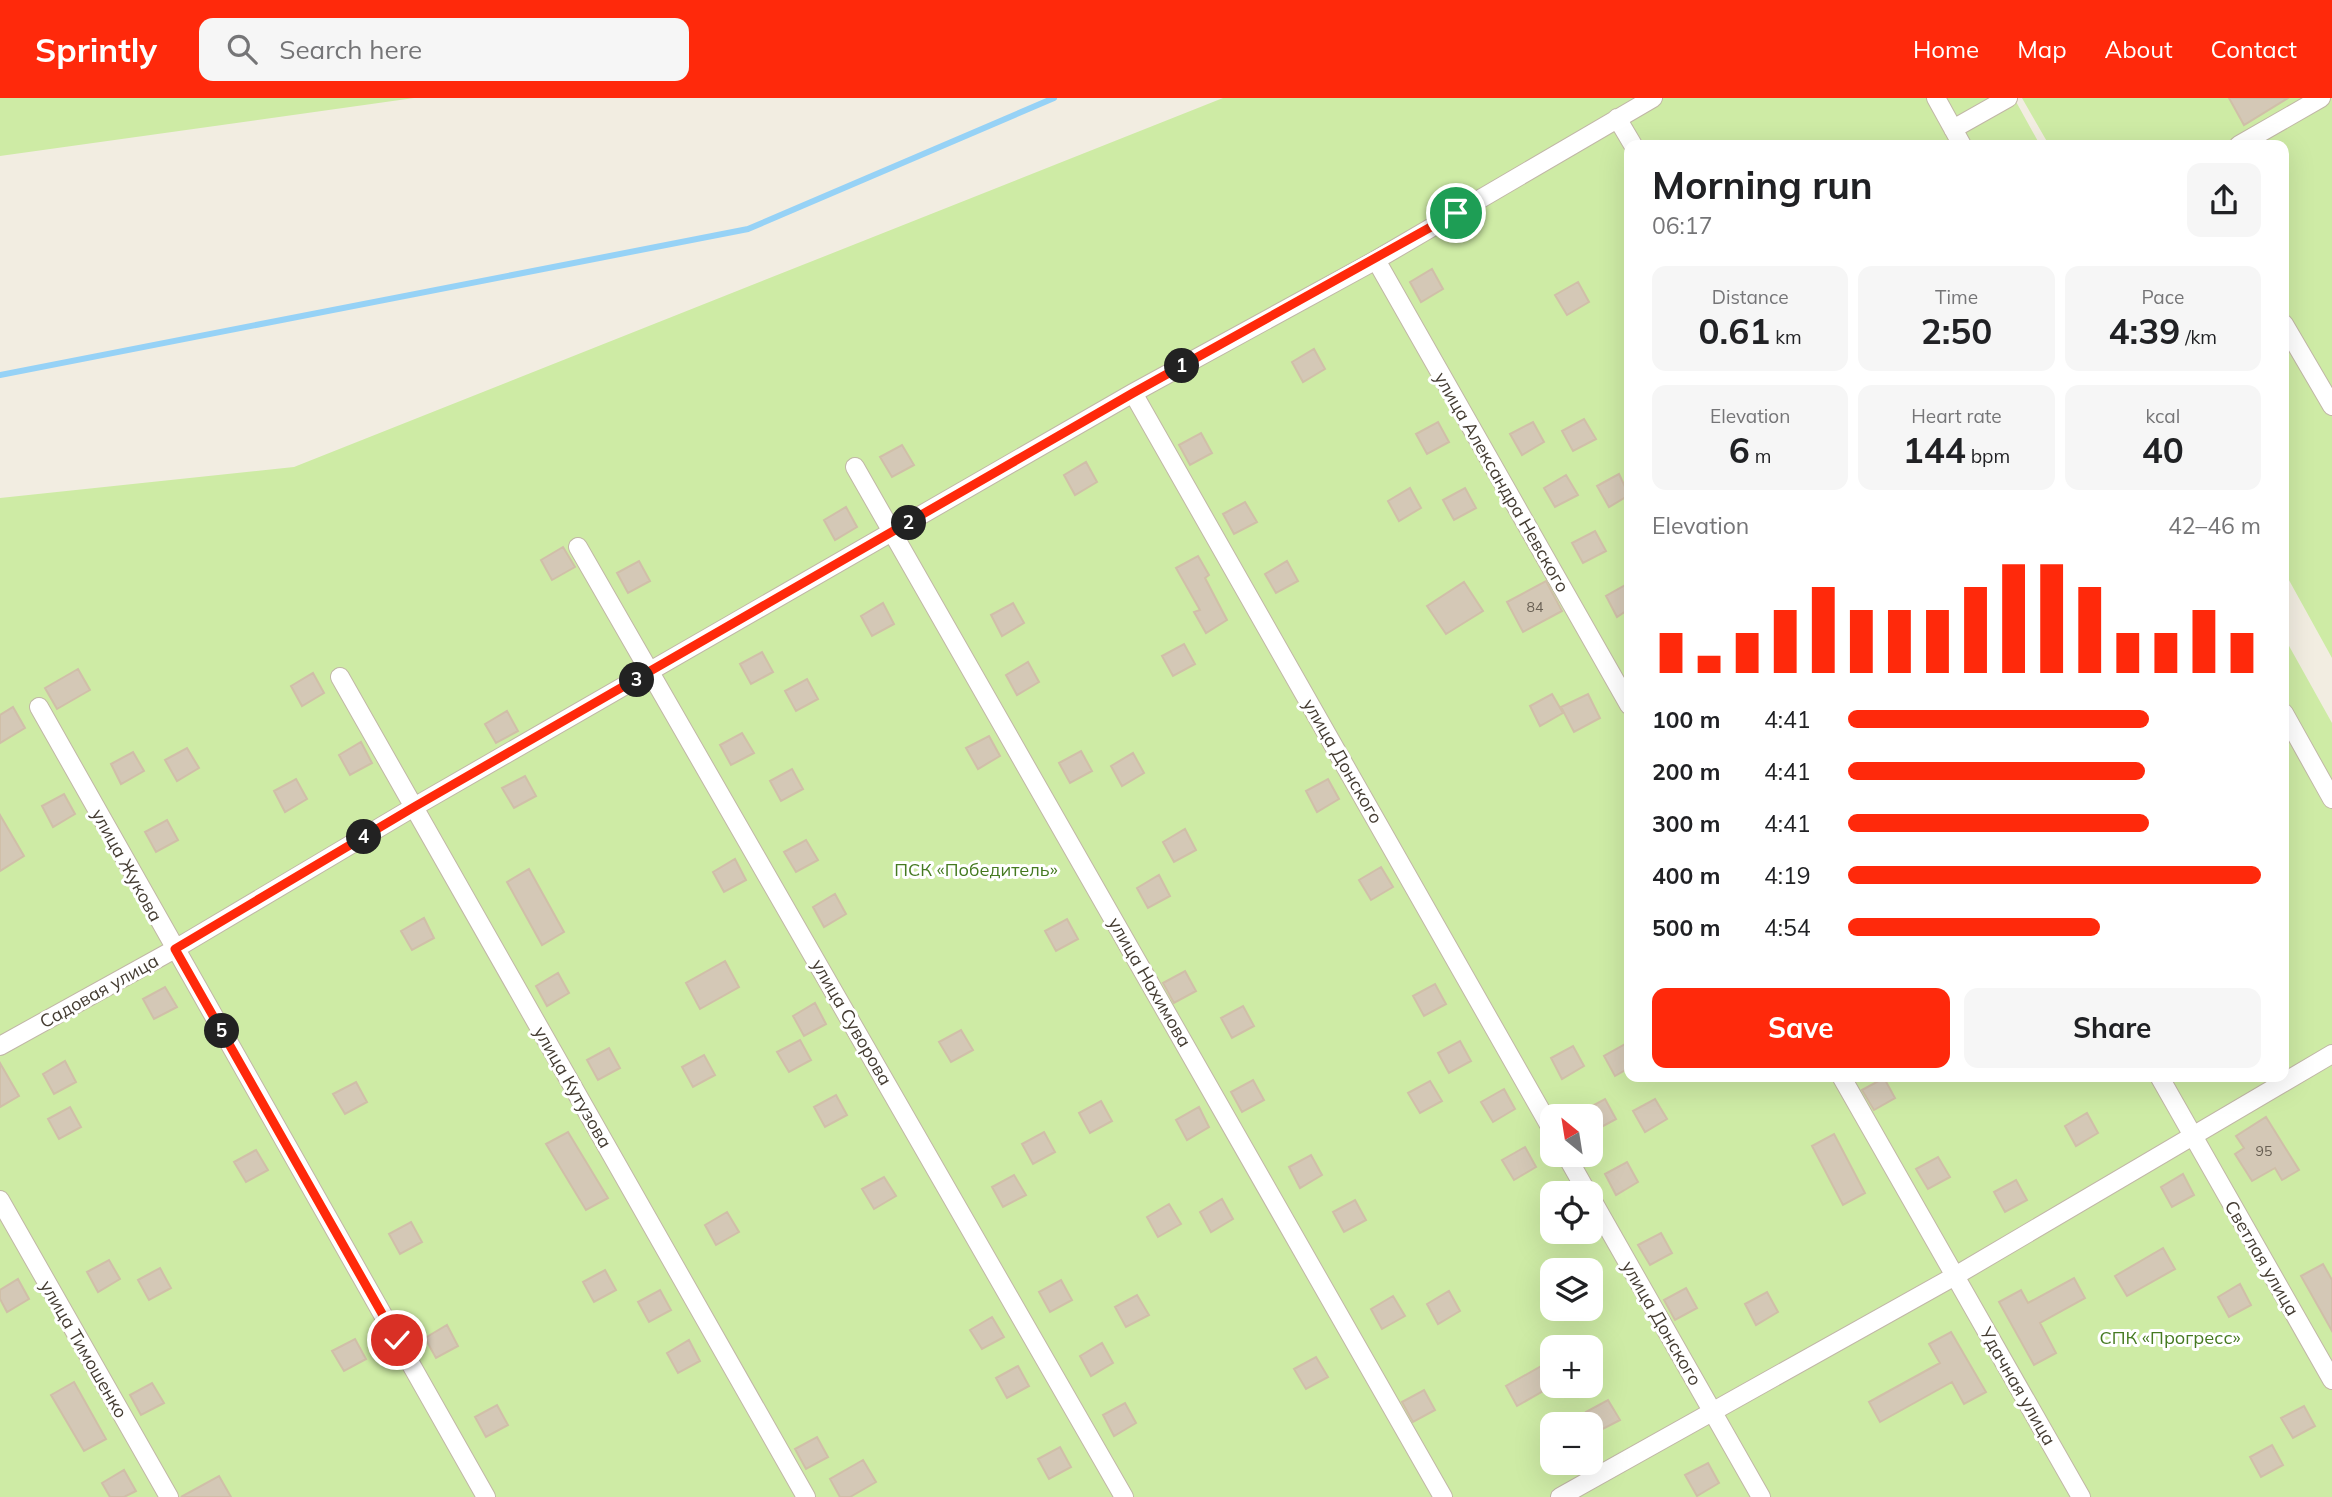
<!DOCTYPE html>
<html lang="en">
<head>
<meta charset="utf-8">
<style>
	body { margin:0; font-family:Mulish,sans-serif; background:#f6f6f6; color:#202124; height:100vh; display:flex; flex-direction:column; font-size:26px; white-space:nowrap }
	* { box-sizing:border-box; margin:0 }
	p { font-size:23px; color:#757577 }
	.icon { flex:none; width:38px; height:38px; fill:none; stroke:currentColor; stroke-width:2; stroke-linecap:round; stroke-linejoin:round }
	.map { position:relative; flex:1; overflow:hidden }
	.panel { position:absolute; left:1624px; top:42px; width:665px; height:942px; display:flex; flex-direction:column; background:#fff; border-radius:14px; box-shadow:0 7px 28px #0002 }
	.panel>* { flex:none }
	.needle { width:46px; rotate:330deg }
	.fabs { position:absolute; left:1540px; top:1006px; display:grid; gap:14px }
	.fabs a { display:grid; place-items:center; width:63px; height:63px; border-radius:14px; background:#fff; box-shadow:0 7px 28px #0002; font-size:35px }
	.pin { position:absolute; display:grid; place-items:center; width:60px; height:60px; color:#fff; margin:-30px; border:4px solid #fff; border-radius:50%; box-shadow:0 2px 7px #0007 }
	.km { position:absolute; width:35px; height:35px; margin:-18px; border-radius:50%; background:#222; color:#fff; font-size:19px; line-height:35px; text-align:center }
	.round { display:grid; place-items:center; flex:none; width:74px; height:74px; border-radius:14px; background:#f6f6f6 }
	.head { display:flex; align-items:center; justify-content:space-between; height:119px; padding:0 28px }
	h1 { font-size:38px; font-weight:700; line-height:52px }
	.stats { display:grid; grid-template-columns:repeat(3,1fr); gap:10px; height:119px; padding:7px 28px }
	.stats div { display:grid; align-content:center; border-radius:14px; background:#f6f6f6; text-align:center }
	.stats b { font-size:35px; font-weight:700 }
	.stats small { font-size:19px; font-weight:400 }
	.stats p { font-size:19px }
	.chart { height:196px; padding:14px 28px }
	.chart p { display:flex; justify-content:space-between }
	.chart svg { width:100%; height:126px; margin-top:7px; stroke:#ff290b; stroke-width:6 }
	.button { display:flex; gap:14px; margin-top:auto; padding:14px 28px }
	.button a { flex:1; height:80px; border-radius:14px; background:#ff290b; color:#fff; font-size:28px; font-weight:700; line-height:80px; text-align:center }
	.button a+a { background:#f6f6f6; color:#202124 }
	ul { padding:0 28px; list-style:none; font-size:23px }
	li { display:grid; grid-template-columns:112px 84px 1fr; align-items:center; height:52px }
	li i { height:18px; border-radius:9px; background:#ff290b }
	header { display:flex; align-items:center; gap:42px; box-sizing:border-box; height:98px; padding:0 35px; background:#ff290b; color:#fff }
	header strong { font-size:33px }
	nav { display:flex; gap:38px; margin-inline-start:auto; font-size:24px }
	.search { width:490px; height:63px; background:#f6f6f6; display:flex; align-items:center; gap:18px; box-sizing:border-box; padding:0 24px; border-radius:14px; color:#757577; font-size:26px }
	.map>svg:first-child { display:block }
</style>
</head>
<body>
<header>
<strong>Sprintly</strong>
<div class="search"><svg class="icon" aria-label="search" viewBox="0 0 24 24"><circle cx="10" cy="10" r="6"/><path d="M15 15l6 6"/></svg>Search here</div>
<nav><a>Home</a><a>Map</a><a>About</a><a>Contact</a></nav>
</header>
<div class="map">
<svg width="2332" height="1399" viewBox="0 0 2332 1399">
	<rect width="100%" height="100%" fill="#f2ede1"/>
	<path fill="#ceeba5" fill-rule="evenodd" d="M0,0H414L0,58Z
		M1223,0H2014L2040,47H1629V978H2284V539L2332,625V1399H0V400L294,369ZM1552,1018H1591V1057H1552ZM1552,1096H1591V1134H1552ZM1552,1172H1591V1211H1552ZM1552,1250H1591V1288H1552ZM1552,1326H1591V1365H1552Z
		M2022,0H2332V560L2284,473V47H2049Z"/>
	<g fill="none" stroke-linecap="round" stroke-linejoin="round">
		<path stroke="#96d2f6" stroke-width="6" d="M0,277L748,131L1054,0"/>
	</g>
	<path fill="#d4c8b6" stroke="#d0bfa8" stroke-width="2" d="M2229,0H2288L2244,27Z
		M1432,171L1443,191L1421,204L1410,184Z
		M1578,184L1589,204L1567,217L1555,197Z
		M1314,251L1325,271L1303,284L1292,264Z
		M1584,321L1596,341L1573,353L1562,333Z
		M1438,324L1449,344L1427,356L1416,336Z
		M1533,324L1544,344L1522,357L1510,336Z
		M1201,335L1212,355L1190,367L1179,347Z
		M902,347L914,367L892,379L880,359Z
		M1086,364L1097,384L1075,397L1064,377Z
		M1619,376L1629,397L1609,409L1597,388Z
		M1566,377L1578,397L1555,409L1544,390Z
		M1410,390L1421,410L1399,423L1388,403Z
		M1465,390L1476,410L1454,422L1443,402Z
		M1245,404L1257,424L1234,436L1223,416Z
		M846,409L857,429L835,442L824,422Z
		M1595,433L1606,453L1583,465L1572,445Z
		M563,449L575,469L552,482L541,462Z
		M1198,458L1209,477L1205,480L1227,522L1206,535L1194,514L1200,512L1176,470Z
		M639,463L650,483L628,495L617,475Z
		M1287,463L1298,483L1276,495L1265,476Z
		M1546,483L1562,513L1523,534L1507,504Z
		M1464,484L1483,513L1446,536L1427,508Z
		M1629,485V511L1617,519L1606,498Z
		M883,505L894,526L872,538L861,518Z
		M1013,505L1024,525L1002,538L991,517Z
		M1184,546L1195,566L1173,578L1162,558Z
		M762,554L773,574L751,586L740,566Z
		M1028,564L1039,584L1017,597L1006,577Z
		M78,571L90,592L57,611L45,590Z
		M313,575L324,595L302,608L291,588Z
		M807,581L818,601L796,613L785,593Z
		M1552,596L1563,615L1540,628L1530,608Z
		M1588,596L1600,620L1574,634L1561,609Z
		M13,609L25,630L0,645V617Z
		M507,613L518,633L496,645L485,626Z
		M742,635L754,655L731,667L720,647Z
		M989,638L1000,658L978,671L966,650Z
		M361,644L372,665L350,677L339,657Z
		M187,650L199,670L177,683L165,662Z
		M1081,653L1092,673L1070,685L1059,665Z
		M133,654L144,673L121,686L111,666Z
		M1133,655L1144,675L1122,688L1111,668Z
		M792,671L803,691L781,703L770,683Z
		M525,678L536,698L514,710L502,690Z
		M296,681L307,701L285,714L274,693Z
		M1328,681L1339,701L1317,714L1306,693Z
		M64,696L75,716L53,729L42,708Z
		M0,717L24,758L0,773Z
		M167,722L178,742L156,754L145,734Z
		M1185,731L1196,752L1174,764L1163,744Z
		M806,742L818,762L796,774L784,754Z
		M735,761L746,782L724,794L713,774Z
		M1381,769L1393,789L1371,802L1359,782Z
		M529,771L564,834L542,847L507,784Z
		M1159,777L1170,798L1148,810L1137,790Z
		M835,796L846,816L824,829L813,809Z
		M424,820L434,840L412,852L401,833Z
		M1067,821L1078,841L1056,853L1045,833Z
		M725,863L739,889L700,911L686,885Z
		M1185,873L1196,893L1174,905L1163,885Z
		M558,875L569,895L547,908L536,888Z
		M1435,886L1446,906L1424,918L1413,898Z
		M165,889L177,909L154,921L143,901Z
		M815,905L826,926L804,938L793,918Z
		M1243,908L1254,928L1232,940L1221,920Z
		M961,932L973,952L951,964L939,944Z
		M800,942L811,962L789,974L777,954Z
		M1460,943L1471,963L1449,975L1438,955Z
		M1629,944V970L1615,978L1604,958Z
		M1573,948L1584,968L1562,981L1551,960Z
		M609,950L620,970L598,982L587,962Z
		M704,957L715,977L693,989L682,969Z
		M65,963L76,984L54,996L43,976Z
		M0,965L19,998L0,1009Z
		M1884,980L1895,1000L1874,1012L1862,992Z
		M1253,982L1264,1002L1242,1014L1231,994Z
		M1430,983L1442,1003L1420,1015L1408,995Z
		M356,984L367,1004L345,1016L333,996Z
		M1504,991L1515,1011L1493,1024L1481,1004Z
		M836,997L847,1017L825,1029L814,1009Z
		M1605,1001L1616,1021L1594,1033L1591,1018H1586L1583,1013Z
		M1655,1001L1667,1021L1645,1034L1633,1013Z
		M1101,1003L1112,1023L1090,1035L1079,1015Z
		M70,1009L81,1029L59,1041L48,1021Z
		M1199,1009L1209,1029L1187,1042L1176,1022Z
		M2087,1015L2098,1035L2076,1048L2065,1028Z
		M2266,1019L2299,1072L2282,1082L2275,1070L2252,1083L2235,1056L2244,1050L2236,1038Z
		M568,1034L608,1100L586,1112L546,1046Z
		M1044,1034L1055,1054L1033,1066L1022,1046Z
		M1834,1036L1865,1095L1843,1107L1812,1048Z
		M1525,1049L1536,1069L1514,1082L1502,1062Z
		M256,1052L268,1072L246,1084L234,1064Z
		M1311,1057L1322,1077L1300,1090L1289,1069Z
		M1938,1059L1950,1079L1928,1091L1916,1071Z
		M1627,1064L1638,1084L1616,1097L1605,1076Z
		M2183,1076L2194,1097L2172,1109L2161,1089Z
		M1014,1077L1026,1097L1003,1109L992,1089Z
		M884,1079L896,1098L874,1111L862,1091Z
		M2016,1082L2027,1102L2005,1114L1994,1094Z
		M1222,1101L1233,1121L1211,1134L1200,1114Z
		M1355,1102L1366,1122L1344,1134L1333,1114Z
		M1169,1106L1181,1126L1158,1139L1147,1119Z
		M727,1114L739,1134L716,1147L705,1127Z
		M411,1124L422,1144L400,1156L389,1136Z
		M1661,1135L1672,1155L1650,1167L1638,1147Z
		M2163,1150L2175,1171L2127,1198L2115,1178Z
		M109,1162L120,1181L98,1194L87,1174Z
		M2323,1166L2332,1182V1233L2301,1178Z
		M160,1170L171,1190L149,1202L138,1182Z
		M605,1172L616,1192L594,1204L583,1184Z
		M2074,1180L2085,1200L2040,1225L2056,1255L2034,1267L1999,1204L2021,1192L2028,1205Z
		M18,1181L29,1201L7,1214L0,1201V1192Z
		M1061,1182L1072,1202L1050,1214L1039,1194Z
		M2240,1186L2251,1207L2229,1219L2218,1199Z
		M1686,1190L1697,1210L1675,1222L1664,1202Z
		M660,1192L671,1212L649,1224L638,1204Z
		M1449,1193L1460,1213L1438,1226L1427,1206Z
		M1767,1194L1778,1214L1756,1227L1745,1206Z
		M1137,1197L1149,1217L1126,1229L1115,1209Z
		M1393,1198L1405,1218L1382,1231L1371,1211Z
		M992,1219L1004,1239L982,1251L970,1232Z
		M447,1227L458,1248L436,1260L425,1240Z
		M1951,1234L1986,1294L1964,1306L1952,1284L1880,1324L1869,1304L1940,1265L1929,1246Z
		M355,1241L366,1261L344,1273L332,1253Z
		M689,1242L700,1263L678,1275L667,1255Z
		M1102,1245L1113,1265L1091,1278L1080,1258Z
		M1316,1259L1328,1279L1306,1291L1294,1271Z
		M1552,1262V1288L1517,1308L1506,1288Z
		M1018,1268L1029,1288L1007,1300L996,1280Z
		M74,1284L106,1341L84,1353L51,1297Z
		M152,1285L164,1305L141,1317L130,1297Z
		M1424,1292L1435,1312L1413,1324L1402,1304Z
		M1608,1302L1620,1322L1597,1334L1586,1314Z
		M1125,1305L1136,1325L1114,1338L1103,1317Z
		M497,1307L508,1327L486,1339L475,1319Z
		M2304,1308L2315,1328L2293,1340L2281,1320Z
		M817,1339L828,1359L806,1371L795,1351Z
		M2272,1347L2283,1367L2261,1379L2250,1359Z
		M1060,1349L1071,1369L1049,1381L1038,1361Z
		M863,1362L876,1384L850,1399H840L830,1381Z
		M1708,1365L1719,1385L1697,1398L1685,1377Z
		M124,1372L136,1393L124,1399H110L102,1385Z
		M219,1378L231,1399H181Z"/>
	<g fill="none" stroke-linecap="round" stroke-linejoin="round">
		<g stroke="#c1b7a6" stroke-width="20">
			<path id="minor" d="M1936,0L1962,47
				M1617,20L1633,47
				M1953,31L2008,0
				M2239,47L2321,0
				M1376,162L1629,607
				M2284,226L2332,308
				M1133,295L1552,1032
				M855,369L1443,1399
				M578,449L1124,1399
				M340,579L806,1399
				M39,609L486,1399
				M2284,615L2332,701
				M0,948L175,851L414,709L1133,295L1376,162L1653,0
				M1841,978L2081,1399
				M2159,978L2332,1282
				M1566,1057L1588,1096
				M1591,1100L1761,1399
				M0,1102L169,1399
				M1560,1399L1955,1178L2332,956"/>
		</g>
		<use href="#minor" stroke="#fff" stroke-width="18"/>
	</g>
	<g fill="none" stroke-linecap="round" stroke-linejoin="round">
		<g stroke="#fff" stroke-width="14">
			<path id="route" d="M397,1242L175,851L414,709L1133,295L1456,115"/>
		</g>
		<use href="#route" stroke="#ff290b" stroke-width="9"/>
	</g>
	<g text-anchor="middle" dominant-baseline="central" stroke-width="6" stroke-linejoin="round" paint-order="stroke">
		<g font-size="14" fill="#685f53">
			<text x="1535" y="509">84</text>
			<text x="2264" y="1053">95</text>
		</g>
		<g font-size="18" fill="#443c32" stroke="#fff">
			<text transform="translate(1502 384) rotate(60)">улица Александра Невского</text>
			<text transform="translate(1343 663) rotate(60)">улица Донского</text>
			<text transform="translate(127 767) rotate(61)">улица Жукова</text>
			<text transform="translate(1150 884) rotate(60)">улица Нахимова</text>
			<text transform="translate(99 893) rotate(-29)">Садовая улица</text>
			<text transform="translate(852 924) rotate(60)">улица Суворова</text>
			<text transform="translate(573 989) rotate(60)">улица Кутузова</text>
			<text transform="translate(2262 1160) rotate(60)">Светлая улица</text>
			<text transform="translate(1662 1225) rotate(60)">улица Донского</text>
			<text transform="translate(84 1251) rotate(60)">улица Тимошенко</text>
			<text transform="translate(2018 1288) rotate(60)">Удачная улица</text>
		</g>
		<g font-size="18" fill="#457a21" stroke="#fff">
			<text x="976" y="771">ПСК «Победитель»</text>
			<text x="2170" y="1239">СПК «Прогресс»</text>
		</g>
	</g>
</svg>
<div class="fabs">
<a><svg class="needle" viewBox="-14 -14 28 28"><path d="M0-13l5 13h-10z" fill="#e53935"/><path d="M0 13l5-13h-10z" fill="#757577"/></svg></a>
<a><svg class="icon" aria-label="locate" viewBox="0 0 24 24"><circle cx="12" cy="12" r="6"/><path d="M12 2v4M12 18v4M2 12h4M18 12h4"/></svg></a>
<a><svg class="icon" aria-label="layers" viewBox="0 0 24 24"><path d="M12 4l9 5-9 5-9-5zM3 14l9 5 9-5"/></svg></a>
<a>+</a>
<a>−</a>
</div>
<div class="pin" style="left:1456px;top:115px;background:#1e9e55"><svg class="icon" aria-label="arrive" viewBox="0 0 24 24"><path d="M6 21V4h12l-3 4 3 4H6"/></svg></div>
<div class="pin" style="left:397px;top:1242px;background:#d93025"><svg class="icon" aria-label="check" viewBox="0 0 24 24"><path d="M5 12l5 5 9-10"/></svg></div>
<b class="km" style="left:1182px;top:268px">1</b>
<b class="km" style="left:909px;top:425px">2</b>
<b class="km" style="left:637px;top:582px">3</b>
<b class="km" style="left:364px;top:739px">4</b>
<b class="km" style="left:222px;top:933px">5</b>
<section class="panel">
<div class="head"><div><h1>Morning run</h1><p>06:17</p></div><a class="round"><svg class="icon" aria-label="share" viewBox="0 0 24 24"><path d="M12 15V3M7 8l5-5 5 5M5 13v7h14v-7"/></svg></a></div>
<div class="stats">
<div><p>Distance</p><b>0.61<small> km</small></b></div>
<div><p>Time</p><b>2:50</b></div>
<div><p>Pace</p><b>4:39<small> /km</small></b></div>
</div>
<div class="stats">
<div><p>Elevation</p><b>6<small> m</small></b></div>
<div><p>Heart rate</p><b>144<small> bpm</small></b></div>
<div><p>kcal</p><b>40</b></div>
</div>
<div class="chart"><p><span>Elevation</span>42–46 m</p>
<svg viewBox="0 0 160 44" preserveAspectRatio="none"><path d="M5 44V30M15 44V38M25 44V30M35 44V22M45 44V14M55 44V22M65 44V22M75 44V22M85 44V14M95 44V6M105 44V6M115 44V14M125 44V30M135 44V30M145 44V22M155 44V30"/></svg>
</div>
<ul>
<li><b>100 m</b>4:41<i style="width:73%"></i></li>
<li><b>200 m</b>4:41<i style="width:72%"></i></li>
<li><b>300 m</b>4:41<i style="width:73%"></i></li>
<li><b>400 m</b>4:19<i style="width:100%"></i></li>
<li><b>500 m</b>4:54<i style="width:61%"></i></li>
</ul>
<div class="button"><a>Save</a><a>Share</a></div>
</section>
</div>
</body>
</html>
